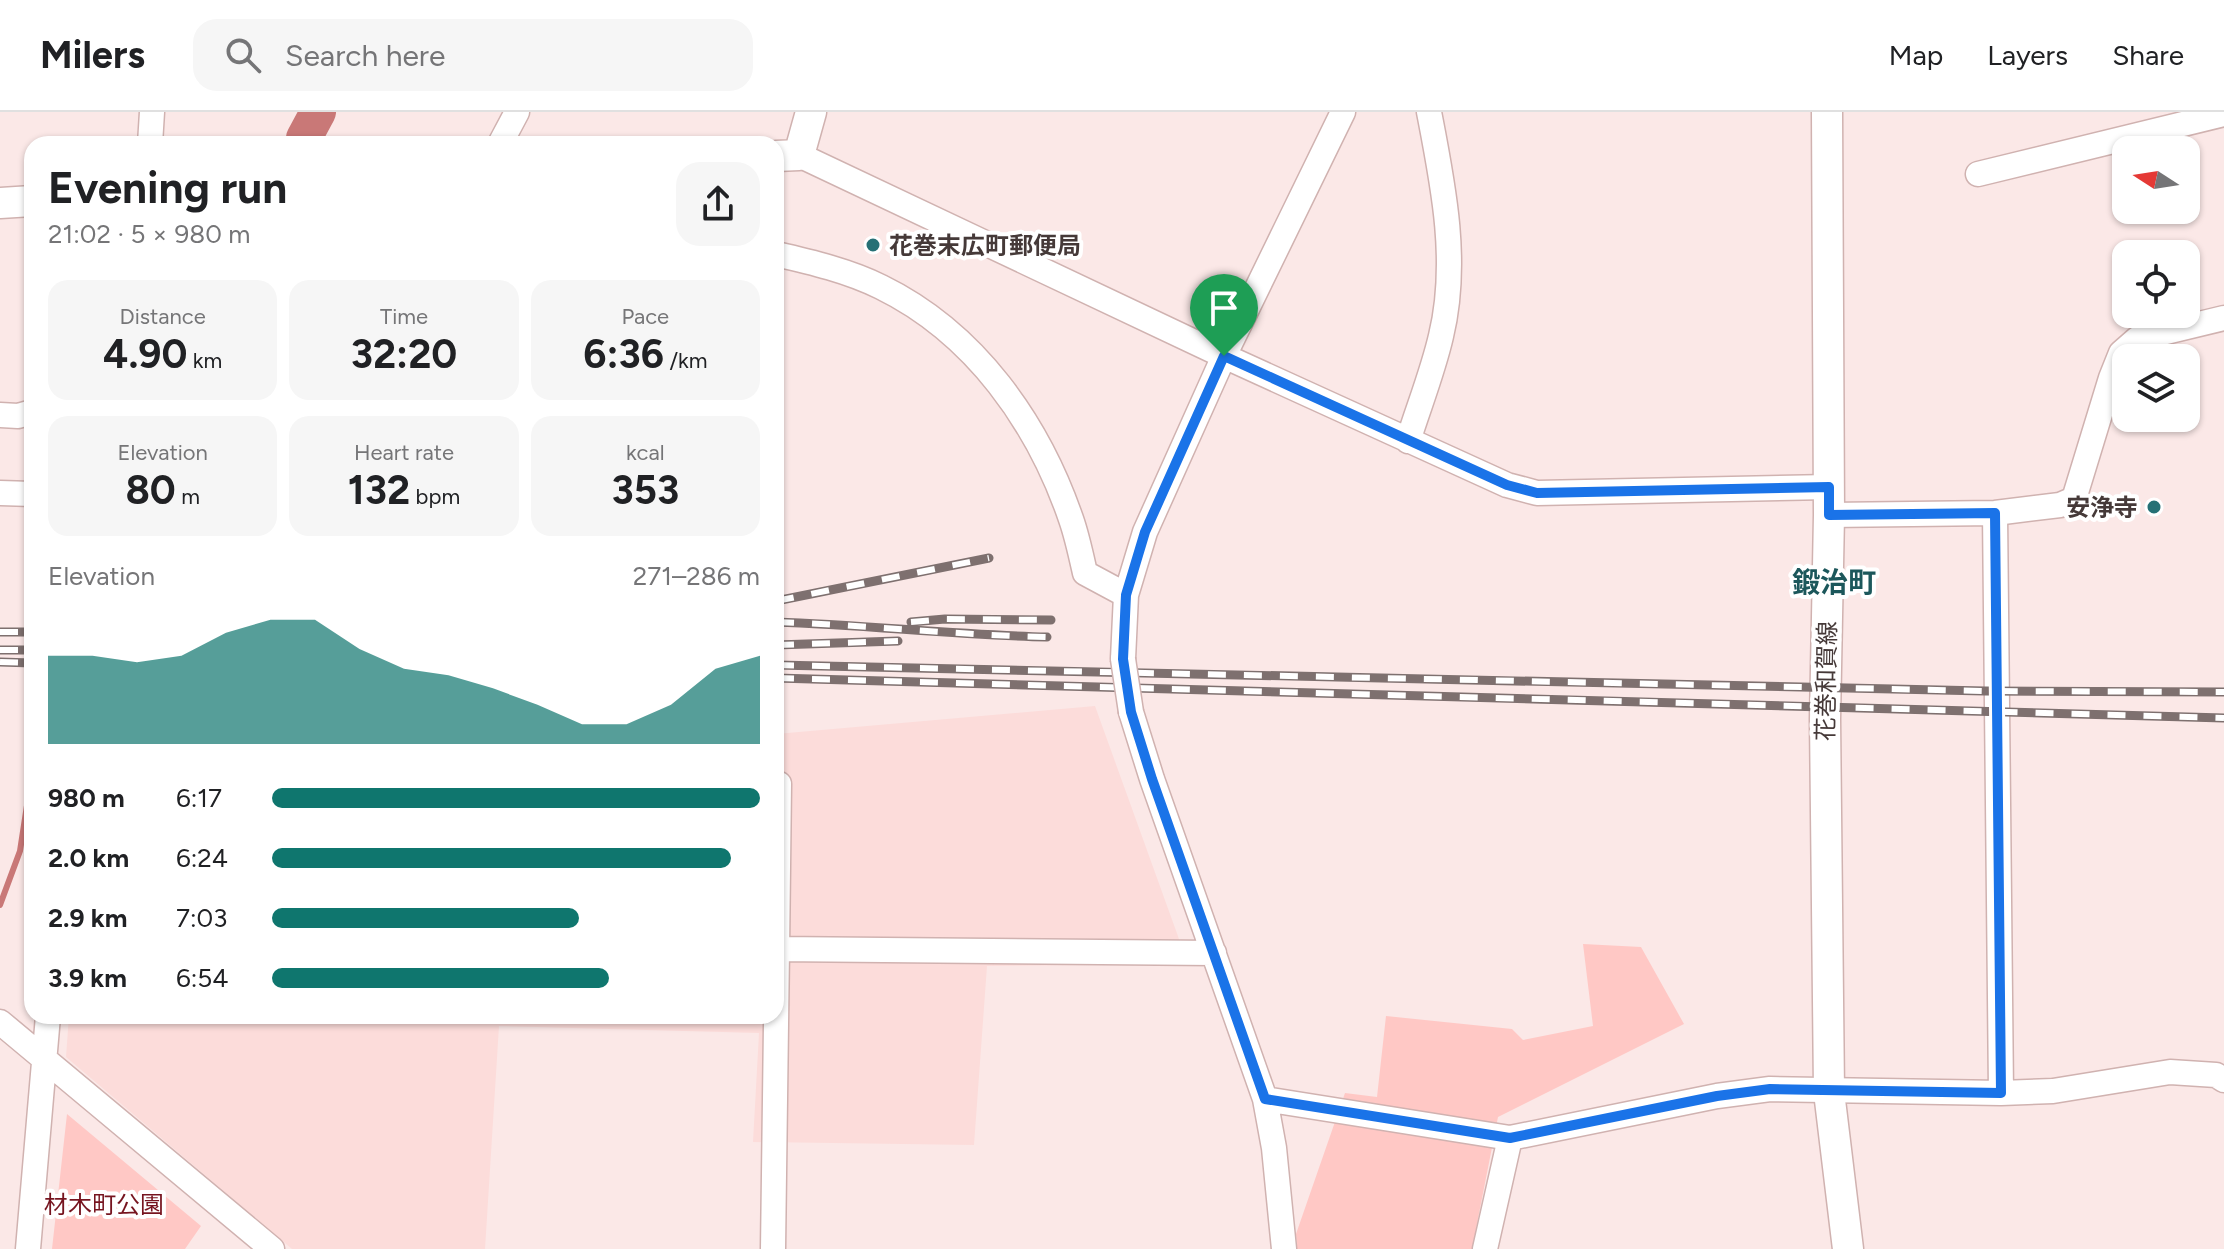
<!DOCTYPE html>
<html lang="en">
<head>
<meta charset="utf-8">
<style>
	body { margin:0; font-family:Figtree,"Noto Sans JP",sans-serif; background:#f6f6f6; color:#202124; height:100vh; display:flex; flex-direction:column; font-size:30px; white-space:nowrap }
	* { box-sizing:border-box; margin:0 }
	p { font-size:26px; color:#757577 }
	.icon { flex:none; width:44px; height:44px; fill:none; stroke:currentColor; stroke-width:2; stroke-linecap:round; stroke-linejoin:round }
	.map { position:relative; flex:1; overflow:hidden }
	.drawer { position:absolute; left:24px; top:24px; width:760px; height:888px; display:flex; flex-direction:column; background:#fff; border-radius:24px; box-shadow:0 2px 6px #0004 }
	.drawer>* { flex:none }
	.needle { width:52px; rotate:282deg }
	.buttons { position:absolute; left:2112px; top:24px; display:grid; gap:16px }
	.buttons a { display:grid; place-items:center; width:88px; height:88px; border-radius:16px; background:#fff; box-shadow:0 2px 6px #0004; font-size:40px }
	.pin { position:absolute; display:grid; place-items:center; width:68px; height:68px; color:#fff; margin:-82px -34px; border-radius:50% 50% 50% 0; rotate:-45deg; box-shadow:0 0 8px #0007 }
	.pin .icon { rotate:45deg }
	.round { display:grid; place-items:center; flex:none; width:84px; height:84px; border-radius:24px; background:#f6f6f6 }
	.headline { display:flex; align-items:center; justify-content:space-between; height:136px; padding:0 24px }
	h1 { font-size:44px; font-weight:700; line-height:60px }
	.figures { display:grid; grid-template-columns:repeat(3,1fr); gap:12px; height:136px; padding:8px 24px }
	.figures div { display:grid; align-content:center; border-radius:20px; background:#f6f6f6; text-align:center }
	.figures b { font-size:40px; font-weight:700 }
	.figures small { font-size:22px; font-weight:400 }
	.figures p { font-size:22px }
	.chart { height:224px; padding:16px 24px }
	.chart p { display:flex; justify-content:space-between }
	.chart svg { width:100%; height:144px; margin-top:8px; fill:#0f766e; opacity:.7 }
	ul { padding:0 24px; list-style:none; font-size:26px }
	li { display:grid; grid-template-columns:128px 96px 1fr; align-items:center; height:60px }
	li i { height:20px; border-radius:10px; background:#0f766e }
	header { display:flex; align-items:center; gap:48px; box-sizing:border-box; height:112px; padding:0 40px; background:#fff; border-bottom:2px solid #e0e0e0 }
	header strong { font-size:38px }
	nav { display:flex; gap:44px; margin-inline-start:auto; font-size:28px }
	.search { width:560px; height:72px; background:#f6f6f6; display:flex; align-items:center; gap:20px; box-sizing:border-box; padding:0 28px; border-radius:24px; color:#757577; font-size:30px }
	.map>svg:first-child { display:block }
</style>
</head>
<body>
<header>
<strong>Milers</strong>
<div class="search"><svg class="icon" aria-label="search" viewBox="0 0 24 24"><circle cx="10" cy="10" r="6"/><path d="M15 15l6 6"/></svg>Search here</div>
<nav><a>Map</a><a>Layers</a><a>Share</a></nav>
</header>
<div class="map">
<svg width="2224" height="1137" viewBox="0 0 2224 1137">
	<rect width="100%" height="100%" fill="#fbe8e7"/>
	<path fill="#fcdcda" d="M1095,594L1188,852L987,854L974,1033L753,1030L759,921L499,914L485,1137H292L66,945L69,904H776V622Z"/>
	<path fill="#ffc8c5" d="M1583,832L1641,835L1684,912L1498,1005L1472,1137H1297L1296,1122L1345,981L1377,985L1386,904L1512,917L1523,928L1593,914Z
		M67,1002L201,1114L185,1137H52Z"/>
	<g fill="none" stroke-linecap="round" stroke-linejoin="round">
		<path stroke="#c97877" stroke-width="6" d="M296,32L304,26
			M0,793L20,739L32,661"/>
		<path stroke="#c97877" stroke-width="36" d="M304,26L318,0"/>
		<g stroke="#d0b2b0" stroke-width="27">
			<path id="minor" d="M150,32L152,0
				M500,32L517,0
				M799,43L1224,244L1507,373L1537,381L1829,375
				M1978,62L2224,2
				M776,142C811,150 849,159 881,175C975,221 1038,311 1071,407C1077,424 1081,443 1085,461L1126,483
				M0,303L18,304L32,300
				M1408,329C1419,294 1433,259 1441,224C1459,150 1443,72 1429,0
				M0,381L32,382
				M1995,401L2001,981
				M1829,403L1995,401L2060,393L2074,387L2111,266L2121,241L2137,227L2224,206
				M1123,547L1126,483L1145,420L1224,244L1343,0
				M1131,600L1152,667L1265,987L1274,1036L1284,1137
				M777,837L779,672
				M0,910L272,1137
				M1265,987L1510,1026L1717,984L1770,977L2001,981L2053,979L2170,960L2216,963L2224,968
				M28,1137L48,904
				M773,1137L777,837L1214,841
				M1485,1137L1510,1026"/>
		</g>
		<g stroke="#d0b2b0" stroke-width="33">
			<path id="major" d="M1827,0L1829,403L1825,607L1829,980L1848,1137
				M776,44L799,43L811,0
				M0,91L32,89"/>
		</g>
		<use href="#minor" stroke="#fff" stroke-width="24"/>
		<use href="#major" stroke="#fff" stroke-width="30"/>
		<g stroke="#7e706f" stroke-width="9">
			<path id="rail" d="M776,489L989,446
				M776,510C867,513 957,523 1047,525
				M911,510L945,507L1051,508
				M0,520H32
				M776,533L898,529
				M0,538H32
				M0,550L32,551
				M776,553L1985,579L2224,580
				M776,566L2224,606"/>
		</g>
		<use href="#rail" stroke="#fff" stroke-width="6" stroke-dasharray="18" stroke-linecap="butt"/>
		<g stroke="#d0b2b0" stroke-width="27" stroke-linecap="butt">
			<path id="minor-bridge" d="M1123,547L1131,600"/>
		</g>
		<use href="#minor-bridge" stroke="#fff" stroke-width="24"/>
	</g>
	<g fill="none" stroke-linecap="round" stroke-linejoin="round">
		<g stroke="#fff" stroke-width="16">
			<path id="route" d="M1224,244L1507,373L1537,381L1829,375V403L1995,401L2001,981L1770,977L1717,984L1510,1026L1265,987L1152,667L1131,600L1123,547L1126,483L1145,420Z"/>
		</g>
		<use href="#route" stroke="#1a73e8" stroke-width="10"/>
	</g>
	<g fill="#267075" stroke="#fff" stroke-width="3">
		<circle cx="873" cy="133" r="8"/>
		<circle cx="2154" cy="395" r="8"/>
	</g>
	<g text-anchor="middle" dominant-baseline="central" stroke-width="8" stroke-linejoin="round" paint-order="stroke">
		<g font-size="24" font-weight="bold" fill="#453938" stroke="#fff" text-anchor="start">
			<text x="889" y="133">花巻末広町郵便局</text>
			<text x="2138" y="395" text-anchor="end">安浄寺</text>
		</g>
		<g font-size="24" fill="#453938" stroke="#fff">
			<text transform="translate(1826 569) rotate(-89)">花巻和賀線</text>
		</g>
		<g font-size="24" fill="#76141f" stroke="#fff">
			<text x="104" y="1092">材木町公園</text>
		</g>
		<g font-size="28" font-weight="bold" fill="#1c575b" stroke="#fff">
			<text x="1834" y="470">鍛治町</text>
		</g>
	</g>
</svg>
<div class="buttons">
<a><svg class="needle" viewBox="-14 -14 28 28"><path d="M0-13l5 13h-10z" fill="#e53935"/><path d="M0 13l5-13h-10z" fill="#757577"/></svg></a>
<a><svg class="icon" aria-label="locate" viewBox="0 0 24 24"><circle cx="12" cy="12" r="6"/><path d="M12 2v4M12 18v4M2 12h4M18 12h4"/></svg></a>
<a><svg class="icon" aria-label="layers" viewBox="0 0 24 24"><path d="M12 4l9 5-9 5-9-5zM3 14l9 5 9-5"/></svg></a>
</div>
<div class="pin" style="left:1224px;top:244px;background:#1e9e55"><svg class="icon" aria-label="arrive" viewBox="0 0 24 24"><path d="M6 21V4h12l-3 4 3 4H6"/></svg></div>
<section class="drawer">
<div class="headline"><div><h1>Evening run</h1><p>21:02 · 5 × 980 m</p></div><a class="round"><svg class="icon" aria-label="share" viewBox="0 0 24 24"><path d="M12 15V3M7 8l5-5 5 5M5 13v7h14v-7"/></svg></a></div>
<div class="figures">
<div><p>Distance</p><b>4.90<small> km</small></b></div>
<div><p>Time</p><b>32:20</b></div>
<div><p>Pace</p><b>6:36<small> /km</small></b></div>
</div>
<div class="figures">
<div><p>Elevation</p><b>80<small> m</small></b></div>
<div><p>Heart rate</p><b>132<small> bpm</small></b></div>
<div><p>kcal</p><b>353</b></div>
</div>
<div class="chart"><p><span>Elevation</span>271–286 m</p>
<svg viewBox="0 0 160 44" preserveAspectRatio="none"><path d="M0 44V17L10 17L20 19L30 17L40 10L50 6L60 6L70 15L80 21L90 23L100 27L110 32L120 38L130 38L140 32L150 21L160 17V44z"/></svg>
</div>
<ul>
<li><b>980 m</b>6:17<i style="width:100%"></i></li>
<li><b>2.0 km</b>6:24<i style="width:94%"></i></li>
<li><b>2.9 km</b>7:03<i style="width:63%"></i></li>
<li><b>3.9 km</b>6:54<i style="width:69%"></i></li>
</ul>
</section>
</div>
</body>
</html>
